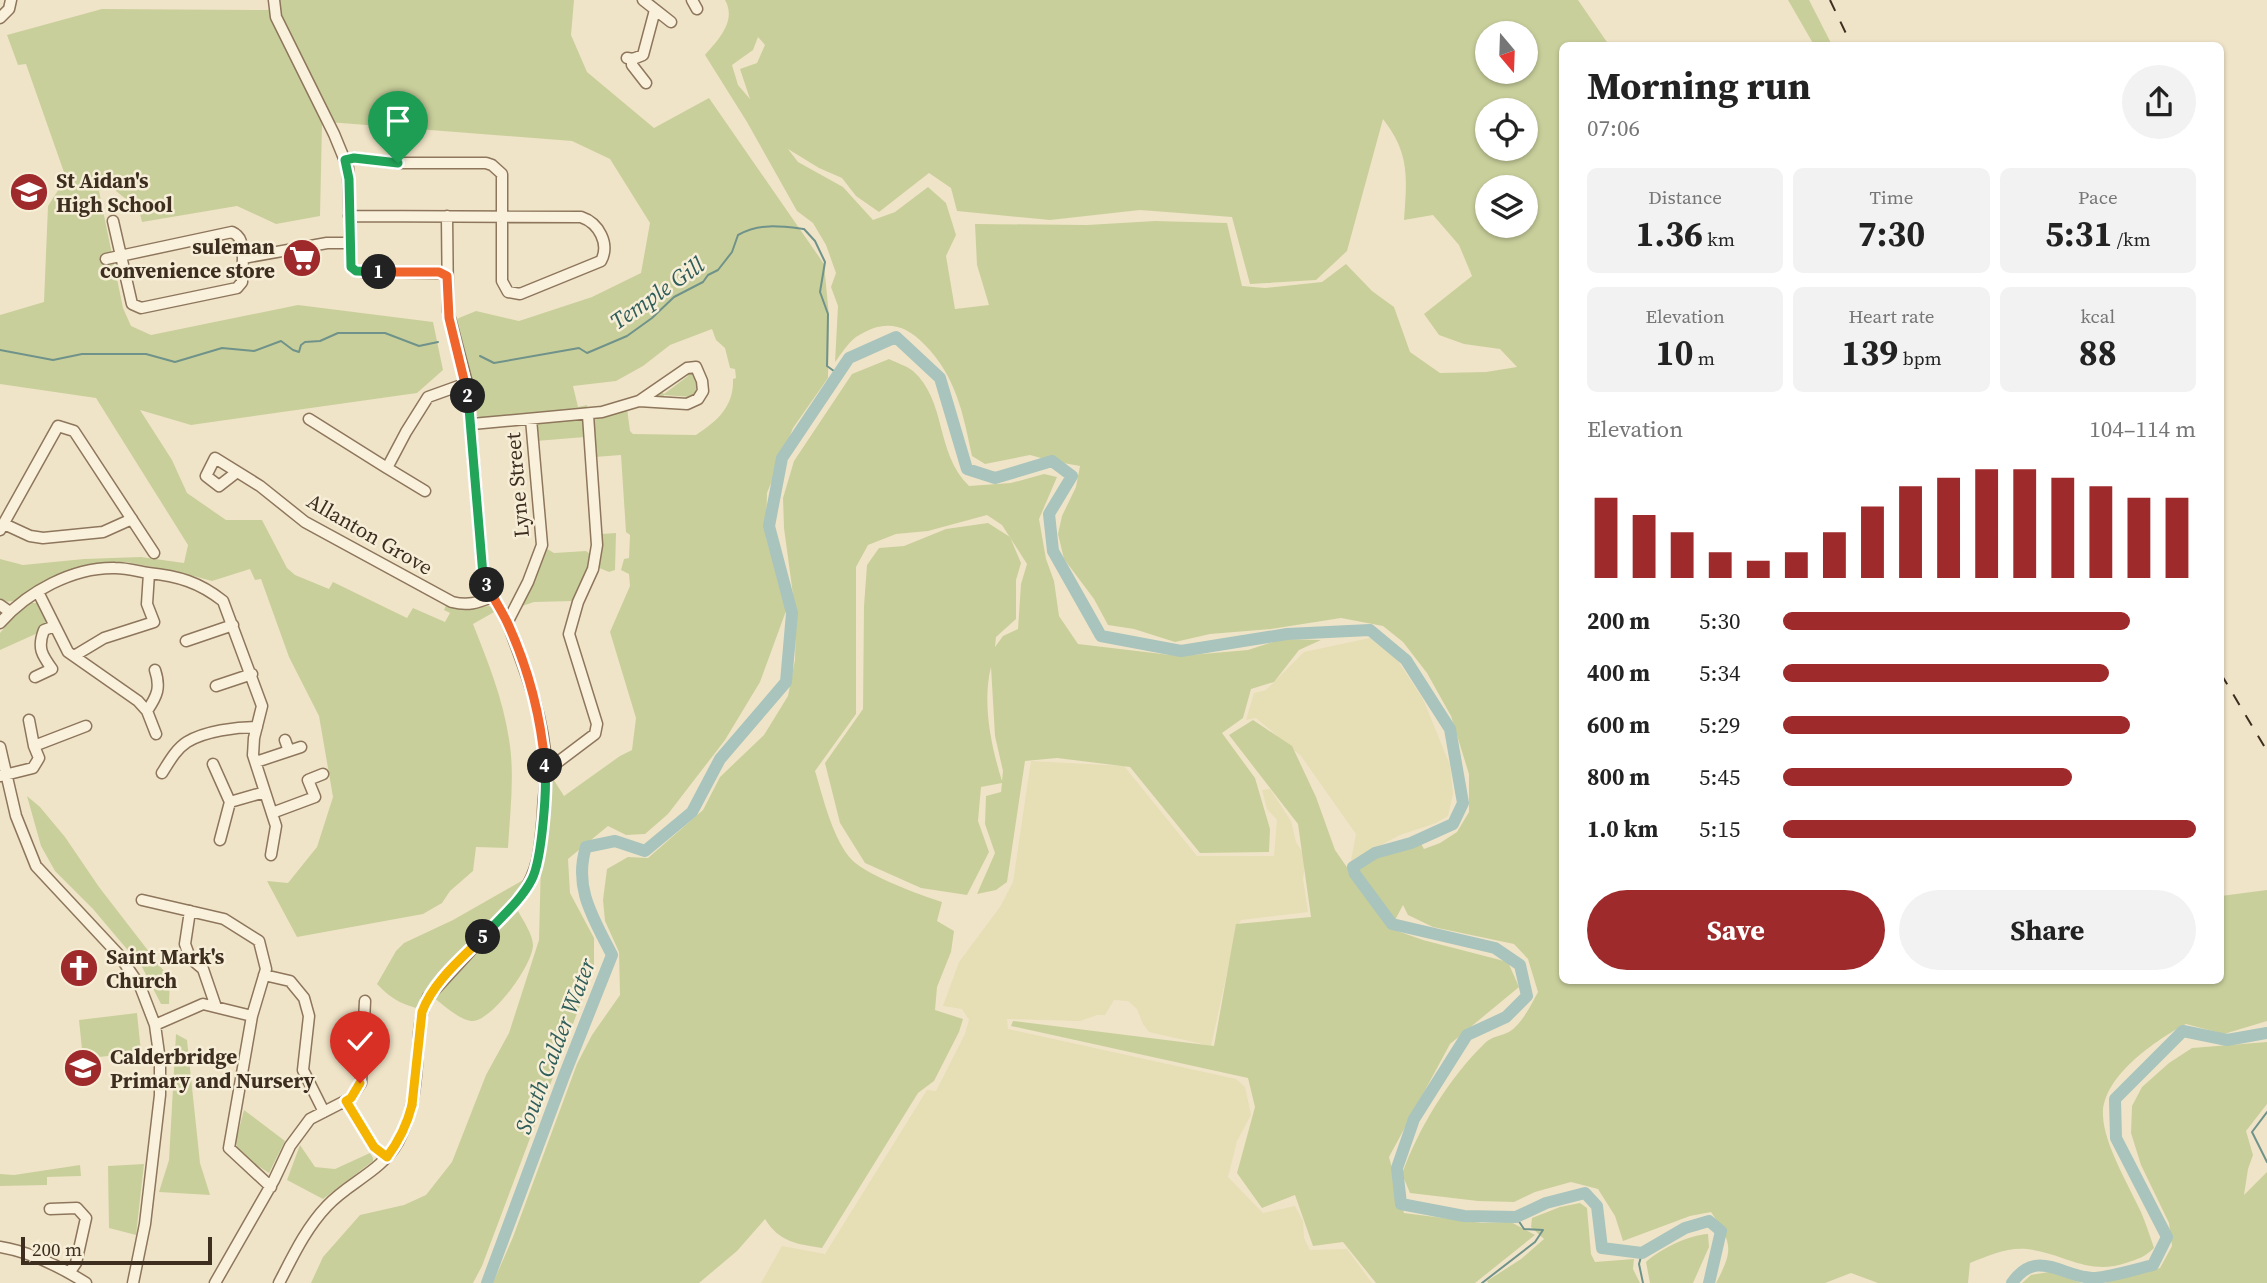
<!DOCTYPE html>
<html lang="en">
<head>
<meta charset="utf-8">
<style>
	body { margin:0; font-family:"Source Serif 4",serif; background:#f2f2f2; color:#222; height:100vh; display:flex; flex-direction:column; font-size:26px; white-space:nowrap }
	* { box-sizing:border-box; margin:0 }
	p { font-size:23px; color:#767676 }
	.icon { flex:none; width:38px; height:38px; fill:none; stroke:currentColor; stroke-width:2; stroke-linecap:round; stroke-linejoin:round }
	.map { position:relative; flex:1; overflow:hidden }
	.side { position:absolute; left:1559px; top:42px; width:665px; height:942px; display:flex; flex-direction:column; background:#fff; border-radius:10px; box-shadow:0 2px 5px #0004 }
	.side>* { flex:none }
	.needle { width:46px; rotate:161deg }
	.fabs { position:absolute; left:1475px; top:21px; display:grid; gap:14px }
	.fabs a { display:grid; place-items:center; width:63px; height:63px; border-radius:50%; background:#fff; box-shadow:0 2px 5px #0004; font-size:35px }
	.scale { position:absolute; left:21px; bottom:18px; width:191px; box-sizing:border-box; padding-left:7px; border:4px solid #3d2e20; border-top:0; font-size:19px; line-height:24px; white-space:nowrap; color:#3d2e20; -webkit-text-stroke:5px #f7eed8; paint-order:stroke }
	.pin { position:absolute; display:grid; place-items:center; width:60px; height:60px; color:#fff; margin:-72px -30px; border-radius:50% 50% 50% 0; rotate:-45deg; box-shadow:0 0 7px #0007 }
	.pin .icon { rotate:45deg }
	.km { position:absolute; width:35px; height:35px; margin:-18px; border-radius:50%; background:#222; color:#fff; font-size:19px; line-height:35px; text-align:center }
	.round { display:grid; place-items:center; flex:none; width:74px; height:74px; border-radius:37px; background:#f2f2f2 }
	.overview { display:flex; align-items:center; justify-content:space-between; height:119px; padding:0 28px }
	h1 { font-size:38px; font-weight:700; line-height:52px }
	.stats { display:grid; grid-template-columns:repeat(3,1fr); gap:10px; height:119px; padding:7px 28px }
	.stats div { display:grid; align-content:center; border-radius:10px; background:#f2f2f2; text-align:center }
	.stats b { font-size:35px; font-weight:700 }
	.stats small { font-size:19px; font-weight:400 }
	.stats p { font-size:19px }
	.chart { height:196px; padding:14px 28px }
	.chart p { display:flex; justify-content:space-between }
	.chart svg { width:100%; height:126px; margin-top:7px; stroke:#9e2a2b; stroke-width:6 }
	.action { display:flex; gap:14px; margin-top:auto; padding:14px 28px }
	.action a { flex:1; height:80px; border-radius:42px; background:#9e2a2b; color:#fff; font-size:28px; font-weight:700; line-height:80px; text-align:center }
	.action a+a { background:#f2f2f2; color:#222 }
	ul { padding:0 28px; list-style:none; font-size:23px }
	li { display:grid; grid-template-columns:112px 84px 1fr; align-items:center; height:52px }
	li i { height:18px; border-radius:9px; background:#9e2a2b }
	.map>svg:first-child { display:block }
</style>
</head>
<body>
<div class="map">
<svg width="2267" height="1283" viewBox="0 0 2267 1283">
	<rect width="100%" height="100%" fill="#f0e4c8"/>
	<path fill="#e6deb5" d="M1370,638L1394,655L1423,699L1450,765L1453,794L1448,816L1436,823L1400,835L1351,861L1356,834L1301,756L1256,718L1246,720L1254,693L1266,690L1304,652Z
		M1031,761L1124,766L1197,856H1274L1277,820L1267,809L1262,790L1270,789L1291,821L1296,842L1306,858L1303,879L1308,912L1241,920L1237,927L1211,1046L1149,1032L1143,1024L1137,1009L1128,1001L1114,1000L1105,1015H1097L1080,1021L1007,1019L1008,1029L1236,1079L1245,1087L1251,1115L1237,1141L1228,1177L1263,1213L1295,1206L1303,1221L1304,1238L1310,1250L1347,1249L1372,1283H761L782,1246L825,1254L927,1090L936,1091L965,1034L969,1020L962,1009L943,1006L959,962L1000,907L1013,882Z"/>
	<path fill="#c9cf9b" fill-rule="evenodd" d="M274,0H574L571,35L587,72L654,128L709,98L824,264L829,316L828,378L793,428L767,493L766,537L786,611L760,682L725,740L668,814L645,834L626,835L608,826L568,859L570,893L594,938V968L482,1266L473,1283H311L323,1257L360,1215L404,1205L426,1195L452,1162L486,1075L509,1033L539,940L541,860L550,774L564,796L620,756L632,750L636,718L610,632L630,586L629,574L621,570L624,559L629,558L630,535L626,532L621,455L595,457L592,424L594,420L627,408L630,431L633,434L696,435C718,421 734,406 733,379L736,378L735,369L730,368L725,348L716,340L712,329L670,345L643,366L616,381L573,386L578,407L587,405L588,411L482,419L477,416L475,398L454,320L476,311L519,321L592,297L641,273L650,223L610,159L572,141L328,122L322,125L320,216L276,224L237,206L142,222L139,210L110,186L99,191L123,308L131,326L151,335L298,305L433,322L443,370L417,393L191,425L140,410L172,460L187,493L226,520H262L287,568L295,575L329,589L333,582L407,618L413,608L445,622L450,613L444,610L447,603L462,609L489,606L496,611L473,624C488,662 503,699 509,739C515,775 510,812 508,848L476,847L473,871L450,891L442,903L423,914L297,937L267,881L288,883L317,847L333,797L319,716L289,657L261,579L255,580L250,569L212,581L182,573L126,562L83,568L50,578L14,601L4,602L0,598V559L23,565L84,559L141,557L184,563L188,545L96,398L0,384V315L44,302L48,206L66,178L26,64L18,65L7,35L102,9L274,10Z
		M725,0H1578L1609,45L1563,46V980H2221V896L2267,890V1021L2224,1034L2186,1024C2156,1040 2101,1077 2103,1116C2104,1144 2129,1186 2141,1212C2146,1224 2150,1236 2154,1248C2145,1257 2138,1259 2126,1263C2088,1276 2063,1253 2027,1249C2008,1247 1987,1256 1970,1263L1968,1283H1878L1851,1273L1825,1283H1716C1734,1249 1732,1243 1711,1212L1690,1216L1623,1241L1615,1216L1598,1189L1571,1182L1535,1192L1514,1202L1478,1201L1410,1193L1402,1174C1419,1127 1449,1078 1485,1043C1492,1036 1501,1036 1509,1032C1522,1024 1531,1005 1538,992L1528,959L1514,944L1433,927L1408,915L1403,905L1393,924L1355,874L1354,866L1376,853L1420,842L1424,849L1440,843L1457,832L1469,812V774L1451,716L1427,673L1403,642L1383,626L1341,618L1271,629L1210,634L1175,642L1134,629L1108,625L1094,599L1064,559L1058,534L1062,516L1076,487L1080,466L1052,461L1030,455L985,464L972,456C963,413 956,376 924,344C903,322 882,320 856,337C848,343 841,354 835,362L838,306L831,287L836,273L826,245L813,223L797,211L747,122L705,55C718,40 737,21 725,0ZM1488,33H1526V72H1488ZM758,37L765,45L757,63L740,69L750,99L738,85L732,65L753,50ZM1488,110H1526V149H1488ZM1383,119C1410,154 1407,177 1404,220L1433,215L1459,245L1472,276L1424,314L1439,335L1464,344L1500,349L1517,367L1486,372L1440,373L1410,352L1394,307L1372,291L1346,264L1322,282L1265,288L1242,286L1227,223L1155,221L1087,225L975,224L977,265L989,305L955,309L946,256L956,235L946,203L928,187L895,212L873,220L843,187L798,162L788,149L819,168L842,178L856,196L879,212L929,173L951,188L957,211L1050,220L1140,210L1232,217L1250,284L1316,280L1347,251ZM1488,187H1526V226H1488Z
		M1788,0H1809L1832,45H1814Z
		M889,359C897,363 907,366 913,371C947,401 935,453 969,486L1011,483L1044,474L1057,477L1039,519L1046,559L1054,581L1059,616L1078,644L1179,656L1248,650L1282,639L1321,640L1299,650L1274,682L1251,689L1243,718L1222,733L1255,778L1270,829L1269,852L1200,853L1130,767L1057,758L1025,761L1007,882L996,890L977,894L995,853L985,824L986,796L1001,792L1002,783L981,787L978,821L989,852L967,895L921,888L865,863L840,823L825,763L863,709L864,606L867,565L879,548L904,546L946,529L988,523L1010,537L1021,563L1016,580V619L996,637L995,647L1003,636L1018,629L1021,584L1027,564L1002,525L987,515L928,531L896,534L868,545L856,567V714L815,771C823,797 833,841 853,861C869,876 920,895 942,902L937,921L954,931L951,952L937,987L935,1010L963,1019L959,1032L934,1081L918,1093L822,1248C797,1244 779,1242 765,1219L737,1251L699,1283H493L513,1237L577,1064L592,1035L620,995L619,952L605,921L603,900L607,869L628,857L648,858L703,810L720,777L764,735L788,696L795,660L796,617L784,528L783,498L794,461L852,374ZM991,667L995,736L1003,771L1002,781C991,746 982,703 991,667Z
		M692,369L701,385L698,395L691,397L664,395L663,401L653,400L651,396L661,391L664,394L688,376L685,372Z
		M578,419L582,421L585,437L536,441V425L540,422Z
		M616,533L615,570L609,572L597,567L602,548L601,534Z
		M544,547L554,553L586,551L593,556L591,563L574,601L534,602L519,607Z
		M31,603H39L50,622L40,632L0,650V633L16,614Z
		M1253,720L1292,746L1316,797L1335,850L1389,928L1423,940L1508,962L1519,987L1450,1044L1389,1157L1404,1213L1482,1223L1511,1222L1535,1235L1475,1283H1376L1343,1242L1313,1246L1295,1195L1262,1208L1237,1173L1255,1107L1248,1078L1011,1026L1013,1021L1214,1046L1236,924L1311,917L1298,824L1229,735Z
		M27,796L40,807L65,837L99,887L170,979L169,1004H161L142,967L93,909L55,871L41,846Z
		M525,879L516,892L427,988L416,1008C399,1003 389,997 377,984L396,951L404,943L453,920Z
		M518,911C523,920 533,935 533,945C533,965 491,1023 471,1021C458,1019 444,1005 434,998Z
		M137,1013L141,1052L83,1059L79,1020Z
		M176,1034L187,1040L200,1163L210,1195L159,1192L169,1160Z
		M2267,1042V1104L2246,1131L2253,1155L2248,1169L2244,1195L2267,1172V1283H2104L2160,1268L2172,1246L2169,1223L2141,1165L2131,1133L2132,1106L2142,1087L2169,1063L2192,1048Z
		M244,1110L285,1141L269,1173L237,1152L236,1140Z
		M300,1145L315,1167L335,1169L370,1153L373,1158V1161L323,1199L287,1180Z
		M144,1164L136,1235L109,1228L108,1166Z
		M80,1165L81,1176L47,1177V1185L0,1186V1174L14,1175Z
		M1580,1203L1587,1208L1591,1254L1595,1262L1634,1259L1633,1269L1640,1283H1488L1487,1281L1521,1259L1544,1239L1531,1227L1532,1218L1560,1207Z
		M1708,1234L1709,1247L1693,1283H1650L1646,1262C1660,1249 1689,1235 1708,1234Z
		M2049,1272L2082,1283H2022L2031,1275Z"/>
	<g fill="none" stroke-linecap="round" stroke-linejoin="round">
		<path stroke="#6f938a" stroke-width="2" d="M0,350L53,360L82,354H146L175,362L222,348L254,351L281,341L293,350L299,352L301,345L305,342L320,341L338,333H385L419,346L438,342
			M480,356L494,363L579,348L587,353L627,336L652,318L674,297L703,282L708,275L718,270L732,252L738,235C760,223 780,226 804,229L815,241L825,262L820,292L828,314L827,366L838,374
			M2267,1112L2252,1132L2267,1162
			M1642,1253L1639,1264L1643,1283
			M1482,1283L1535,1242L1543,1230L1524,1229L1516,1217"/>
		<path stroke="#a9c4bc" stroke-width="12" d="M487,1283L564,1076L612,955C594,919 573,888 586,847L615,841L645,851L692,812L720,759L786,682L792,613L769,526L782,458L849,358L896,337L940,378L967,469L995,478L1052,461L1072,476L1049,514L1053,551L1101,636L1181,651L1287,634L1370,630L1406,660L1450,729L1463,803L1453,824L1411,843L1375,853L1353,867L1355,874L1392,924L1495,948L1520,965L1527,996L1506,1017L1467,1035L1414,1119L1397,1168L1401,1204L1464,1216L1516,1217L1546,1203L1585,1193L1597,1206L1602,1248L1642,1253L1685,1228L1709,1221L1721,1231L1709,1283
			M2012,1283C2036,1248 2061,1276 2092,1278C2109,1278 2136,1269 2153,1265L2167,1237L2116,1138L2115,1099L2183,1031L2227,1040L2267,1033"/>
		<g stroke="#8d765c" stroke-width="13">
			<path id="minor" d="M274,0L276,17L334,134L348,168L351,267L356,271L364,272L439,273L447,276
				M643,0L671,22
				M692,0L697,9
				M0,18L9,9L11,0
				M627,58L633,59L643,55L655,10
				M632,59V65L646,83
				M345,161L354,158L398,163H486L492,165L502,174V281L508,292L520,294L601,261C610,244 599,223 581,217L349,216
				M113,221L132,304L141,308L237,288L242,282L243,258L327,243H349
				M106,259L232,232C243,237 242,247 243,258
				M309,419L387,468L406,432L428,397L467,383
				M472,424L602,412L639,401L687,368L696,367L702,381L703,391L698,399L687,404L639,401
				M387,468L425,491
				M237,472L219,486L206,476L215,458L260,486L305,522L452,602C468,606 477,603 492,597
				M4,524L30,536L43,538L103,532L132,519
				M0,530L58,426L74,431L154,553
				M38,592L68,652L138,701L147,711L156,734
				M0,605L10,612
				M0,623C27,592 73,567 115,568C126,568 137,571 148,573C178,576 199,582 223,601L262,706L254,738L253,755L276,826L271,855
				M507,623L528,582L542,545L531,419
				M186,641L233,625
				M74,656L104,638L154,622L147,604L149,573
				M35,677L52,669C42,655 37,648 44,630L55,626
				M216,686L252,674
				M147,711C157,696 161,688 155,670
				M285,740L289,751
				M34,746L86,726
				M0,747L16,816L36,866L119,955L140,986L155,1025L160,1061V1095L145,1224L133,1283
				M256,762L301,747
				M213,764L230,802L265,792
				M546,771L595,734L597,724L569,634L578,602L593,569L597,545L588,415
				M162,773C169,762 176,749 187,742C205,731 236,727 257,727
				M1,776L33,768L39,758L34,746L29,720
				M272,813L315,797L308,780L323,774
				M220,840L230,802
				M142,900L224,919L259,941L266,969L252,1016L229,1148L271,1187
				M190,911L185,944L190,958L203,969L216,1007
				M264,975L290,981L304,998L309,1016L303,1070L324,1112
				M155,1025L203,1004L252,1016
				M346,1101L374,1147L387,1157
				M50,1209L77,1208L86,1218L76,1263L69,1273
				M0,1247C31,1252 59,1266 86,1283
				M215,1283L274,1180L290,1146L310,1119L351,1098L361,1083L365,1001
				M279,1283C293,1256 306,1228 327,1206C349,1182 381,1172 398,1142C414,1112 416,1082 418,1049C419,1031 420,1014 428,997L522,895C540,867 540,847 543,814C543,800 546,786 546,771C546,723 526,672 509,627C502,609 488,594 483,575L467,383L448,311L447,216"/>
		</g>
		<use href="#minor" stroke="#faf1dc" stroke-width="10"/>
		<path stroke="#3d2e20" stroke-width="2" stroke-dasharray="12 12" stroke-linecap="butt" d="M1830,0L1852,46
			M2221,674L2267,751"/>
	</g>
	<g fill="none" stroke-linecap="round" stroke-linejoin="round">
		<g stroke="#fff" stroke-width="14">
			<path id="split-1" d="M379,272L356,271L351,267L349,179L345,160L354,158L398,163"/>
		</g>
		<g stroke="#fff" stroke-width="14">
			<path id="split-2" d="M379,272H439L447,276L449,318L468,396"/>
		</g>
		<g stroke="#fff" stroke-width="14">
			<path id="split-3" d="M468,396L483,575L487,585"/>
		</g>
		<g stroke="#fff" stroke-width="14">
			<path id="split-4" d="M487,585C493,598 502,611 508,624C528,668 541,717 545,766"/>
		</g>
		<g stroke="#fff" stroke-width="14">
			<path id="split-5" d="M483,937C499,919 521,901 532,879C542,859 547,789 545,766"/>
		</g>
		<g stroke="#fff" stroke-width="14">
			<path id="split-6" d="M412,1105L422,1012C433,982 461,959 483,937"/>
		</g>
		<g stroke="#fff" stroke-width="14">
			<path id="split-7" d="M360,1083L351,1098L346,1101L374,1147L387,1157C399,1141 407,1125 412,1105"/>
		</g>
		<use href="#split-1" stroke="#22a559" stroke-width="9"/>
		<use href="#split-2" stroke="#f0652b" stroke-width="9"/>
		<use href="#split-3" stroke="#22a559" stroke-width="9"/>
		<use href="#split-4" stroke="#f0652b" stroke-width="9"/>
		<use href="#split-5" stroke="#22a559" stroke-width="9"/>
		<use href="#split-6" stroke="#f5b400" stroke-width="9"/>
		<use href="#split-7" stroke="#f5b400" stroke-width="9"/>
	</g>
	<defs>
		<g id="school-disc" transform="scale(2.0125)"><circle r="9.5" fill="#9e2a2b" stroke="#f7eed8"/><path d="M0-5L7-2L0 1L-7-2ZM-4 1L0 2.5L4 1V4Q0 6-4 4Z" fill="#fff"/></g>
		<g id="supermarket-disc" transform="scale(2.0125)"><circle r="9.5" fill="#9e2a2b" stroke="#f7eed8"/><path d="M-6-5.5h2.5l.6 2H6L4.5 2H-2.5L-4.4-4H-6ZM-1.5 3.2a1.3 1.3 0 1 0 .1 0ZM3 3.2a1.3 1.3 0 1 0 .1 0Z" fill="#fff"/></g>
		<g id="church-disc" transform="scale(2.0125)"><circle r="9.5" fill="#9e2a2b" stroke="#f7eed8"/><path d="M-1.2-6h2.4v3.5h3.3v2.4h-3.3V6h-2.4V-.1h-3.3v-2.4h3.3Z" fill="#fff"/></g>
	</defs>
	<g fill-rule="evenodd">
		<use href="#school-disc" x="29" y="192"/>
		<use href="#supermarket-disc" x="302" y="258"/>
		<use href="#church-disc" x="79" y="968"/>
		<use href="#school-disc" x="83" y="1068"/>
	</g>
	<g text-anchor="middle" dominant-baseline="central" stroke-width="5" stroke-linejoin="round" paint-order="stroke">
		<g font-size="21" font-weight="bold" fill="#3d2e20" stroke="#f7eed8" text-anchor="start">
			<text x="56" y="180">St Aidan's<tspan x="56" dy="24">High School</tspan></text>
			<text x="275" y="246" text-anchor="end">suleman<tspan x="275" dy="24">convenience store</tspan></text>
			<text x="106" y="956">Saint Mark's<tspan x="106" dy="24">Church</tspan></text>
			<text x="110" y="1056">Calderbridge<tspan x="110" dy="24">Primary and Nursery</tspan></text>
		</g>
		<g font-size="21" fill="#3d2e20" stroke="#f7eed8">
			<text transform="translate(517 485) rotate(-95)">Lyne Street</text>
			<text transform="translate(370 534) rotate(30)">Allanton Grove</text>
		</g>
		<g font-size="23" font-style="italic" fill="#2f5d5a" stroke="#f7eed8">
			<text transform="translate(657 293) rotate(-35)">Temple Gill</text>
			<text transform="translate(555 1046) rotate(-69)">South Calder Water</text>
		</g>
	</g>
</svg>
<div class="fabs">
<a><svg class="needle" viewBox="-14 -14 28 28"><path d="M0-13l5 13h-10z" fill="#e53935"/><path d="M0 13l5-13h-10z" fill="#767676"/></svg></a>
<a><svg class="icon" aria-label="locate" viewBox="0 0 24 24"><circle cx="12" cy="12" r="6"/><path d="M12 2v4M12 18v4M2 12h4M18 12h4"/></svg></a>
<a><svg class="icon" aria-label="layers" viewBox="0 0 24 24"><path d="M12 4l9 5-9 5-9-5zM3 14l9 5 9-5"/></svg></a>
</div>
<div class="scale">200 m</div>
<div class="pin" style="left:398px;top:163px;background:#1e9e55"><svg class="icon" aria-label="arrive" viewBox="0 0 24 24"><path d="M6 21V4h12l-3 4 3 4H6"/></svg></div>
<div class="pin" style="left:360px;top:1083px;background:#d93025"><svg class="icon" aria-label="check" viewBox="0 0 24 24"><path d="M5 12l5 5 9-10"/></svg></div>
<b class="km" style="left:379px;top:272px">1</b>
<b class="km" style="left:468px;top:396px">2</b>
<b class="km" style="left:487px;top:585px">3</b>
<b class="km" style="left:545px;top:766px">4</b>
<b class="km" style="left:483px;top:937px">5</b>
<section class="side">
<div class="overview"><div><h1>Morning run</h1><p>07:06</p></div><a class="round"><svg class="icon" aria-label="share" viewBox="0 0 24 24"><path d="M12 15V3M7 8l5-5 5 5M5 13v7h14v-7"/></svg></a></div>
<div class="stats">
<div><p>Distance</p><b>1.36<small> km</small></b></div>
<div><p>Time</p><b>7:30</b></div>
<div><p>Pace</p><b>5:31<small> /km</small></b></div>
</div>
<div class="stats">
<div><p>Elevation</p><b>10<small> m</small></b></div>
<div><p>Heart rate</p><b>139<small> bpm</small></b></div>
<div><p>kcal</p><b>88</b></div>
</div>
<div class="chart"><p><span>Elevation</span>104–114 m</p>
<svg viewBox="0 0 160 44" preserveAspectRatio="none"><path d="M5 44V16M15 44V22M25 44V28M35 44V35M45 44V38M55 44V35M65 44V28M75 44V19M85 44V12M95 44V9M105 44V6M115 44V6M125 44V9M135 44V12M145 44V16M155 44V16"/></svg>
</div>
<ul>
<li><b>200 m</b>5:30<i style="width:84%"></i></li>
<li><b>400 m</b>5:34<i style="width:79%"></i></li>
<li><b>600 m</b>5:29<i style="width:84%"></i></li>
<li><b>800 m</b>5:45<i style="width:70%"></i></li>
<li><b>1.0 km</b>5:15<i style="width:100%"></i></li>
</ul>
<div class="action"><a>Save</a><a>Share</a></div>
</section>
</div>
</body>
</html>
